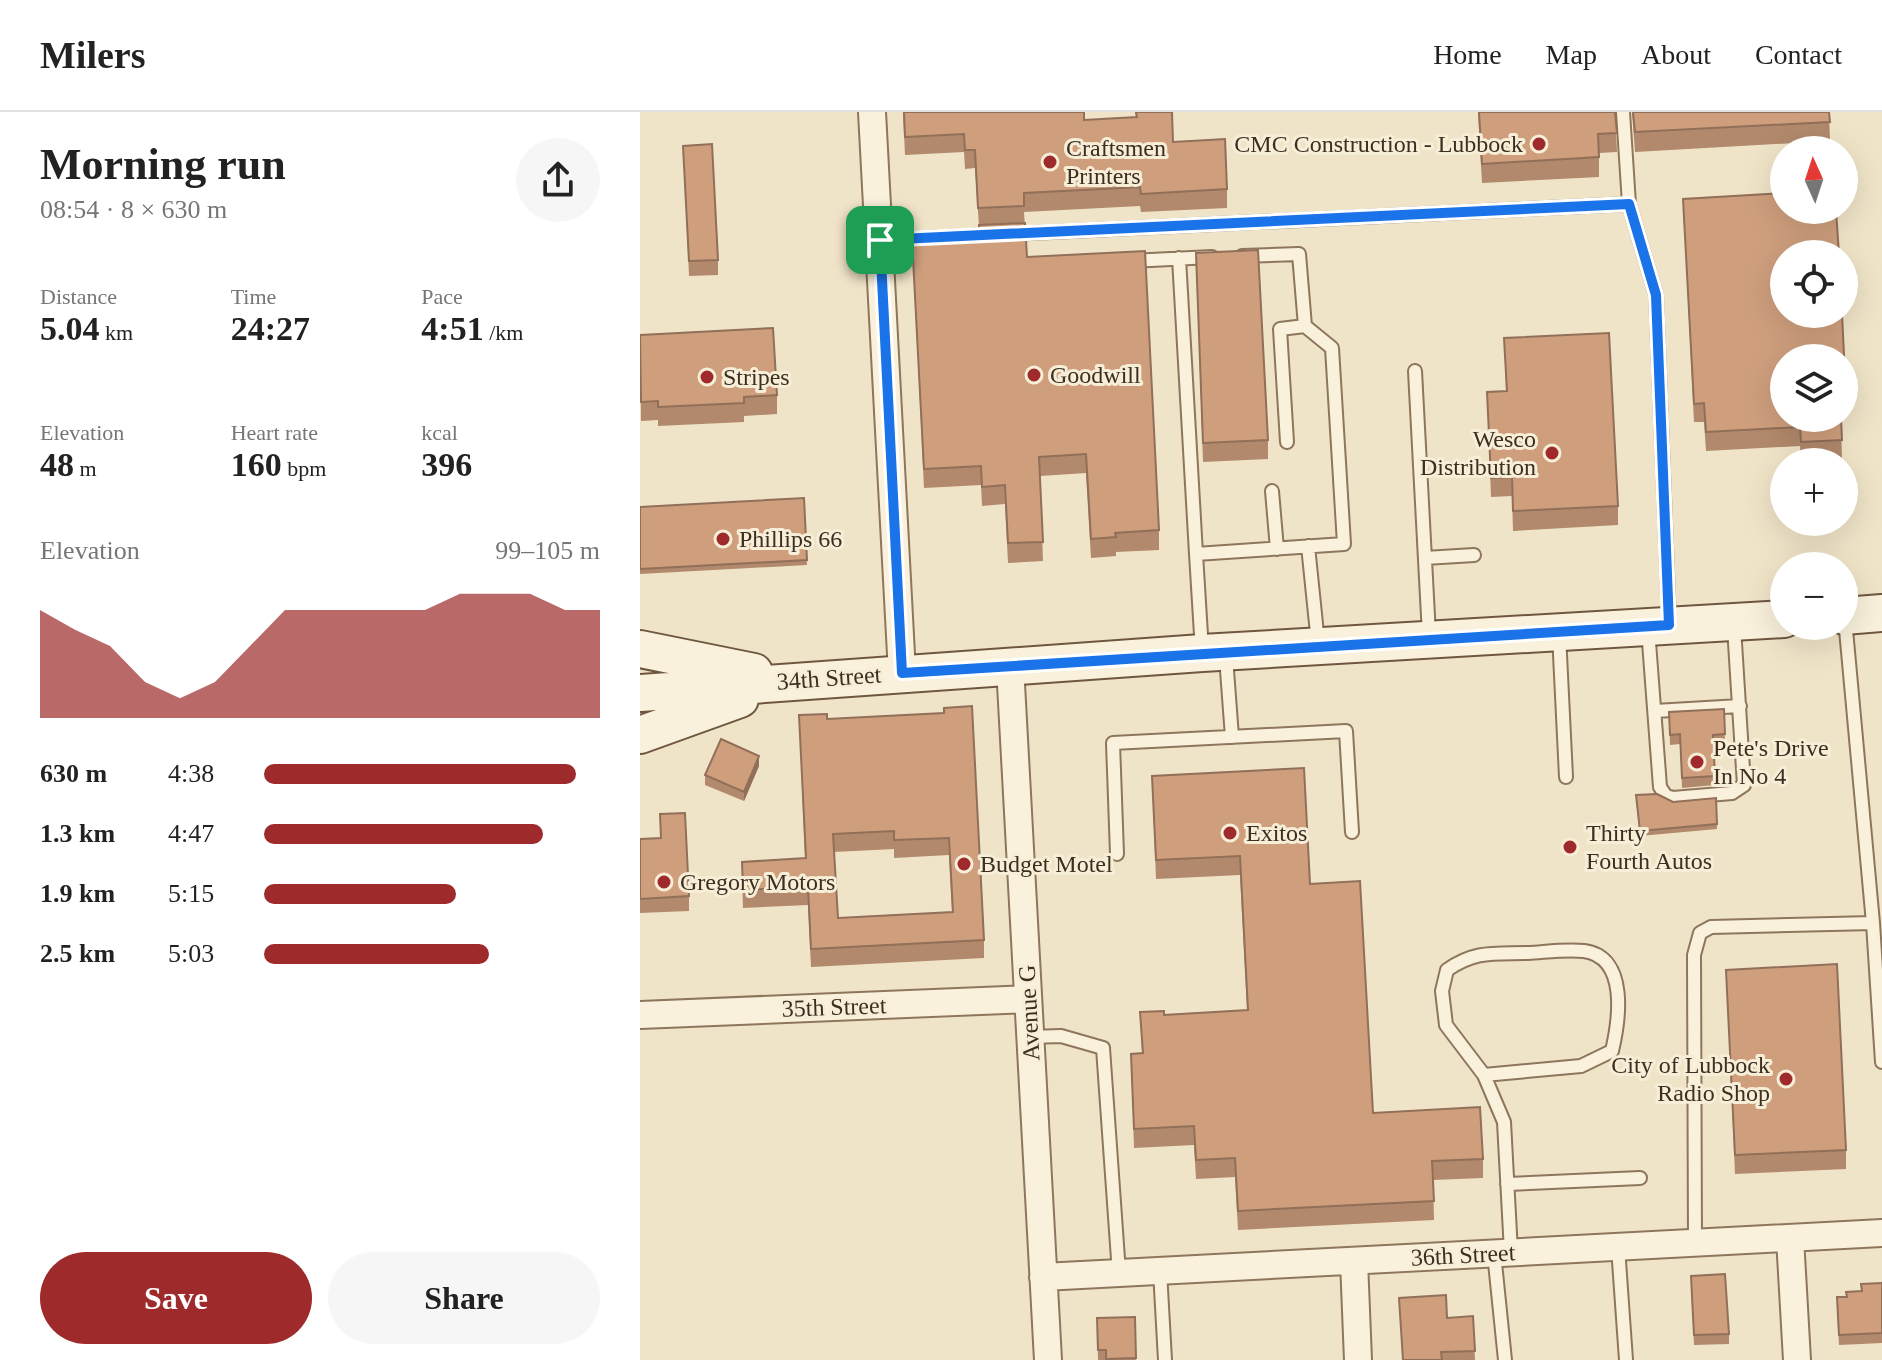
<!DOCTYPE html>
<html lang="en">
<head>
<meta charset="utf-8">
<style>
	body { margin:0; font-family:Georgia,serif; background:#f6f6f6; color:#222; height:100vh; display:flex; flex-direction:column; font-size:30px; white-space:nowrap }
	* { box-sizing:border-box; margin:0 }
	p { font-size:26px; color:#767676 }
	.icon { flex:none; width:44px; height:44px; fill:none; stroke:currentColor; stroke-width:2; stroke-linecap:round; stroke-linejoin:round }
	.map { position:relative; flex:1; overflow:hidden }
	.drawer { display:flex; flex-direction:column; background:#fff; width:640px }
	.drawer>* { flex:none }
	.needle { width:52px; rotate:357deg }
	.controls { position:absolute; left:1130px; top:24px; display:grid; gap:16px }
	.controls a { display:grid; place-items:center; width:88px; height:88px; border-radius:50%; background:#fff; box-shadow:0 8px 32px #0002; font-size:40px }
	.pin { position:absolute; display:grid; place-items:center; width:68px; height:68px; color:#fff; margin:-34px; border-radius:16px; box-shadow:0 4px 12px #0006 }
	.round { display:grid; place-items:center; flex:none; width:84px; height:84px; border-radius:42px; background:#f6f6f6 }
	.head { display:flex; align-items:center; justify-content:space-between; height:136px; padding:0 40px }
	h1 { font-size:44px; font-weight:700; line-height:60px }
	.metrics { display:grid; grid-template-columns:repeat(3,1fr); gap:12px; height:136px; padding:8px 40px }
	.metrics div { display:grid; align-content:center }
	.metrics b { font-size:34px; font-weight:700 }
	.metrics small { font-size:22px; font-weight:400 }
	.metrics p { font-size:22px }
	.chart { height:224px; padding:16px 40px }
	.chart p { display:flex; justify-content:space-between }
	.chart svg { width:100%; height:144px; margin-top:8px; fill:#9e2a2b; opacity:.7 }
	.button { display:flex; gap:16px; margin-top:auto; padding:16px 40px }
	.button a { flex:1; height:92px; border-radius:48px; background:#9e2a2b; color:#fff; font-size:32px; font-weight:700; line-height:92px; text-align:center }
	.button a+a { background:#f6f6f6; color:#222 }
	ul { padding:0 40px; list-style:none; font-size:26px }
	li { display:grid; grid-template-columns:128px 96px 1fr; align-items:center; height:60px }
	li i { height:20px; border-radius:10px; background:#9e2a2b }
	header { display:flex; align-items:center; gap:48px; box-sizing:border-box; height:112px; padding:0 40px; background:#fff; border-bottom:2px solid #e0e0e0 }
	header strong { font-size:38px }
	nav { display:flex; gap:44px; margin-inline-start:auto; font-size:28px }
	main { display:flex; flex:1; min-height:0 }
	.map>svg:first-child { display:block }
</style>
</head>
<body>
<header>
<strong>Milers</strong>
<nav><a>Home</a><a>Map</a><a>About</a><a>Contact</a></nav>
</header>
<main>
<section class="drawer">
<div class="head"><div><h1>Morning run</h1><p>08:54 · 8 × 630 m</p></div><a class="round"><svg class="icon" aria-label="share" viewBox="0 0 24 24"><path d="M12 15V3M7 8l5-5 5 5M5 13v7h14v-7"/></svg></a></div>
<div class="metrics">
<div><p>Distance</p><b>5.04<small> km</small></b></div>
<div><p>Time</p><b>24:27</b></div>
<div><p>Pace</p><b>4:51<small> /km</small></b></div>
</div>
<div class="metrics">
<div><p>Elevation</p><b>48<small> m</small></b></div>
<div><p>Heart rate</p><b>160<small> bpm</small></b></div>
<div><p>kcal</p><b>396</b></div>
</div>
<div class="chart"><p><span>Elevation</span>99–105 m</p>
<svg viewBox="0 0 160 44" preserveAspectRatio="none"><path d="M0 44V11L10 17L20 22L30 33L40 38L50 33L60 22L70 11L80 11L90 11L100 11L110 11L120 6L130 6L140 6L150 11L160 11V44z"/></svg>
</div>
<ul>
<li><b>630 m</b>4:38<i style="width:93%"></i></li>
<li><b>1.3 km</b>4:47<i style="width:83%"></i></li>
<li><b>1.9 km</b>5:15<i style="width:57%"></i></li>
<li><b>2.5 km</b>5:03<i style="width:67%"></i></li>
</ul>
<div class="button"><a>Save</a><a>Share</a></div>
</section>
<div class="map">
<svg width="1242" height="1248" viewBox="0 0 1242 1248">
	<rect width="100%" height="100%" fill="#f0e4c8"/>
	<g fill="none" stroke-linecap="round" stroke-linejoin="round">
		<g stroke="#8d765c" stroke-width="16">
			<path id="lane" d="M989,92L1016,183L1029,509
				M371,122L989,92L983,0
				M240,128L352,123
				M539,146L556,442L704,432L692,236L665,214L659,142L602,144
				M490,149L572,145
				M775,259L789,523
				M647,330L640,217L665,214
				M632,379L637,437
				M668,434L678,531
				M556,442L562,539
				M785,446L834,443
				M1205,507L1233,811
				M1008,517L1020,675L1026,684L1033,686L1092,681L1104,673L1094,515
				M919,522L926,665
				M586,545L592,625
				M1015,599L1100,594
				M477,742L473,631L706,619L712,720
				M390,925L421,924L463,936L479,1161
				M844,963L941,954L972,939C979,909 989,845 944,839C926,837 906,840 888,841C854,842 836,838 807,858L802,879L806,913L844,963L864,1010L871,1140
				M867,1072L1000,1066
				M1055,1131L1054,843L1060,821L1071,815L1233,811L1242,950
				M978,1135L986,1248
				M854,1141L865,1248
				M520,1159L525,1248"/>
		</g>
		<g stroke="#8d765c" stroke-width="30">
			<path id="street" d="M232,0L262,561
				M370,554L408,1248
				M0,903L388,887
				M1150,1126L1157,1248
				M714,1149L718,1248
				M403,1165L1242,1121"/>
		</g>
		<g stroke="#6f573f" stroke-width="40">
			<path id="secondary" d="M1204,504L1242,501
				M0,537L114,560
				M0,581L562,541L1144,507
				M0,623L100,587"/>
		</g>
		<use href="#lane" stroke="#faf1dc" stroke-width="12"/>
		<use href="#street" stroke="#faf1dc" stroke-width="26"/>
		<use href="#secondary" stroke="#faf1dc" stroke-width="36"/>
	</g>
	<path fill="#b2896c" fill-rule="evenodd" d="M263,0H444V8L496,5L495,0H532L533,30L587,77V96L501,100L500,94L384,100L387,145L519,418V438L476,440V444L451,446L446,361L400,364L403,449L368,451L365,392L342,394L341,373L284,376L272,127L339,124V114L335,56L325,57L324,40L265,43Z
		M838,0H975L977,40L959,41V65L842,71Z
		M992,0H1189L1190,29L995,40Z
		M43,34L78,148V163L49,164Z
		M1144,81V98H1196L1199,142H1144V202H1202L1206,284V302L1204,303V246H1144V306H1201L1202,347L1161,349L1160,334L1066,339L1064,310H1054L1043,87Z
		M556,141L628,328V347L563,350Z
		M0,223L137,283V302L104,304V310L18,314V308L1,309Z
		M864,226L978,394V413L873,419L872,384L851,385L847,280L866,279Z
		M164,386L167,453L0,462V395Z
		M1084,597L1085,632L1073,633L1075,673L1042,676L1040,632L1030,633L1029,600Z
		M304,601L344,828V846L171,855L168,793L103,796L102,768V750L165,747L159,603L187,607ZM254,737V746L309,743L312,800L198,806L194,740Z
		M119,654L104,689L65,673V663Z
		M512,664L670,772L733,1001L843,1047V1066L793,1068L794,1108L598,1118L595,1065L556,1067L554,1033L494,1036L491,942L502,941L500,900L524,903L607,898L600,763L516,767Z
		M1076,686L1077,717L1000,724L996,688L1033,690Z
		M20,702L49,784V799L0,801V727L20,726Z
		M1086,858L1206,1038V1057L1095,1062Z
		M1242,1171V1231L1199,1233L1197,1195L1207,1185Z
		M1051,1174L1089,1222V1232L1054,1233Z
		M833,1204L835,1248H762L807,1206Z
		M457,1206L496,1246V1248H458Z"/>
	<path fill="#916f58" d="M119,644V654L104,689V680Z"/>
	<path fill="#cf9f7d" stroke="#916f58" stroke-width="2" fill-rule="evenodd" d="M264,0H444V8L497,5L496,0H532L533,30L585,27L587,77L501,82L500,75L384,81V94L338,96L335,38H325L324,22L265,25Z
		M839,0H975L977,21L958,22L959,45L842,52Z
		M993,0H1189L1190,10L995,20Z
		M72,32L78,148L49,149L43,34Z
		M1144,81V98H1196L1199,142H1144V202H1202L1206,284H1204V246H1144V306H1201L1202,328L1161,330L1160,315L1066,320L1064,291L1054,292L1043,87Z
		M385,111L387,145L505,139L519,418L475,421L476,425L451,427L446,342L399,345L403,430L368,431L365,373L342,375L341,354L284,357L272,127L339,124V113Z
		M618,138L628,328L563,331L556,141Z
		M133,216L137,283L104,285V291L18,295V289L1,290L0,223Z
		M969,221L978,394L873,399L872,365L851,366L847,280L867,279L864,226Z
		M164,386L167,448L0,457V395Z
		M332,594L344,828L171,837L168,775L103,778L102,750L166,746L159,603L187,602V607L304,601V596ZM254,719V728L309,726L313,800L198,806L193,722Z
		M1084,597L1085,622L1073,623L1075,664L1042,666L1040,622L1030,623L1029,600Z
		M81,627L119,644L104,680L65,663Z
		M664,656L670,772L720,769L733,1001L840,995L843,1047L792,1049L794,1089L598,1099L595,1046L556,1048L554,1014L494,1017L491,942L503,941L500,900L524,899V903L608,898L600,744L516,748L512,664Z
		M1017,682L1033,690L1076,686L1077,712L1000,719L996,683Z
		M45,701L49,784L0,787V727L21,726L20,702Z
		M1197,852L1206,1038L1095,1043L1086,858Z
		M1085,1162L1089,1222L1054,1223L1051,1164Z
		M1242,1171V1221L1199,1223L1197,1185H1207L1206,1180L1222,1179L1221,1172Z
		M806,1183L807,1206L833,1204L835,1239L801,1240L802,1248H763L759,1186Z
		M495,1205L496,1246L466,1247V1238H458L457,1206Z"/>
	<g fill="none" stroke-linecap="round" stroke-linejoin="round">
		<g stroke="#fff" stroke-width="16">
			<path id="route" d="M989,92L1016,183L1029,513L262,561L240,128Z"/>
		</g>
		<use href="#route" stroke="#1a73e8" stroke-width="10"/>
	</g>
	<g fill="#9e2a2b" stroke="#f7eed8" stroke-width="3">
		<circle cx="899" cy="32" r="8"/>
		<circle cx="410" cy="50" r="8"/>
		<circle cx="394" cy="263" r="8"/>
		<circle cx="67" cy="265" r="8"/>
		<circle cx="912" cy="341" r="8"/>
		<circle cx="83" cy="427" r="8"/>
		<circle cx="1057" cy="650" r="8"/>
		<circle cx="590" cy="721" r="8"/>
		<circle cx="930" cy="735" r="8"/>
		<circle cx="324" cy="752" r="8"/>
		<circle cx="24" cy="770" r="8"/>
		<circle cx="1146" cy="967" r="8"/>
	</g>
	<g text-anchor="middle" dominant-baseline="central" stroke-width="6" stroke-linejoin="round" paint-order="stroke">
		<g font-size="24" fill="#3d2e20" stroke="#f7eed8" text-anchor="start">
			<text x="883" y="32" text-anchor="end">CMC Construction - Lubbock</text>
			<text x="426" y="36">Craftsmen<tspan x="426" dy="28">Printers</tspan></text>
			<text x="410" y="263">Goodwill</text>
			<text x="83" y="265">Stripes</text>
			<text x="896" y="327" text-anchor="end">Wesco<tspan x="896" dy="28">Distribution</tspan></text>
			<text x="99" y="427">Phillips 66</text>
			<text x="1073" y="636">Pete's Drive<tspan x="1073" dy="28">In No 4</tspan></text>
			<text x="606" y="721">Exitos</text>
			<text x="946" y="721">Thirty<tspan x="946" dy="28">Fourth Autos</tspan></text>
			<text x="340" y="752">Budget Motel</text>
			<text x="40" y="770">Gregory Motors</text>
			<text x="1130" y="953" text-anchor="end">City of Lubbock<tspan x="1130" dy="28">Radio Shop</tspan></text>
		</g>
		<g font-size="24" fill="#3d2e20" stroke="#f7eed8">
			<text transform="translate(189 566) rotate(-4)">34th Street</text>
			<text transform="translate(194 895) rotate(-2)">35th Street</text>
			<text transform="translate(389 901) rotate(-93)">Avenue G</text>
			<text transform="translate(823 1143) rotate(-3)">36th Street</text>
		</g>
	</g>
</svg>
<div class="controls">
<a><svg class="needle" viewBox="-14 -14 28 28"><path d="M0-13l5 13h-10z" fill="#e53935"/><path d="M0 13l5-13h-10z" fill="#767676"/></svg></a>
<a><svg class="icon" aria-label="locate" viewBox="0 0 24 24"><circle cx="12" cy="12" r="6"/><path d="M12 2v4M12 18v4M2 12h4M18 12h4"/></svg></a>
<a><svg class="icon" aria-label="layers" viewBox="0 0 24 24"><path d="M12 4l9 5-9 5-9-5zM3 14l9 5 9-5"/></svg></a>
<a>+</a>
<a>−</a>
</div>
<div class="pin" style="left:240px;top:128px;background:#1e9e55"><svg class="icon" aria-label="arrive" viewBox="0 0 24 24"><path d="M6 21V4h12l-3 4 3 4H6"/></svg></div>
</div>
</main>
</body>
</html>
